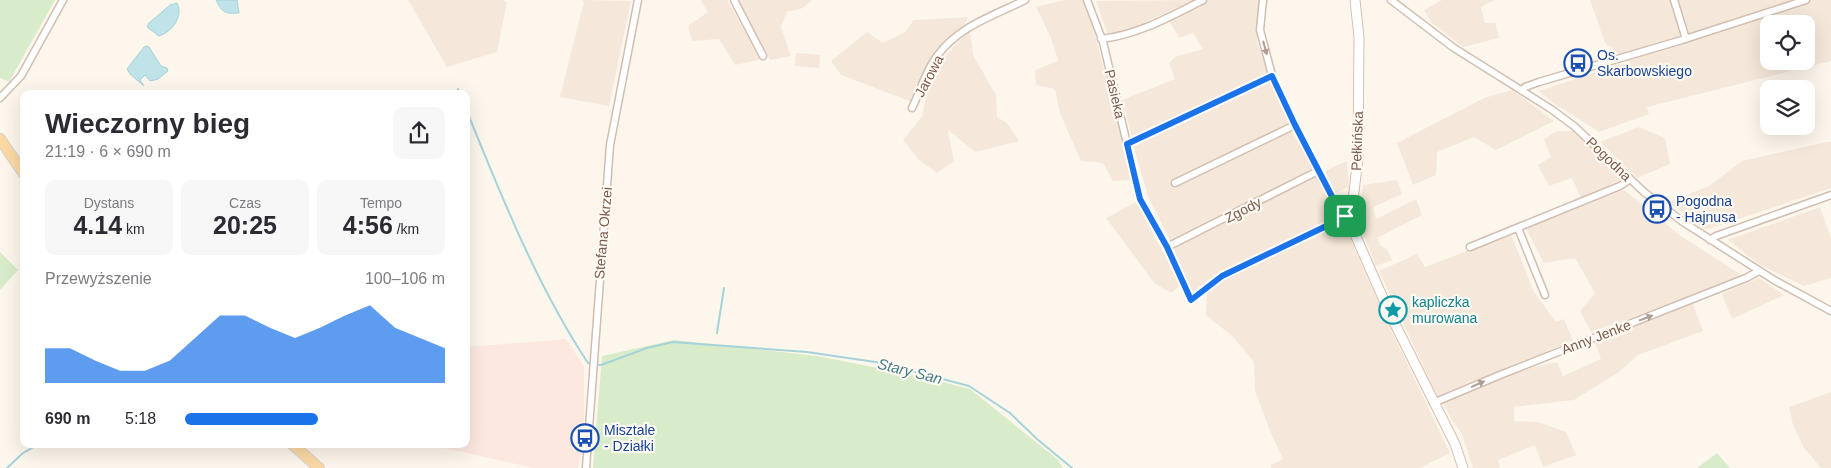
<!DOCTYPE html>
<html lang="pl">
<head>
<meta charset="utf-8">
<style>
	body { margin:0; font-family:Arial,sans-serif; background:#f7f7f7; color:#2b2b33; height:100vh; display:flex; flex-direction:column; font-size:19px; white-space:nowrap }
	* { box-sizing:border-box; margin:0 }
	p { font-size:16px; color:#7c7c81 }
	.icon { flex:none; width:28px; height:28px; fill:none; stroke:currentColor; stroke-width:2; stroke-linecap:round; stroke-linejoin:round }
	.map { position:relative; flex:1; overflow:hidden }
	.sheet { position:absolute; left:20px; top:90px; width:450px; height:358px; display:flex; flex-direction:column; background:#fff; border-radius:10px; box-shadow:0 5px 20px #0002 }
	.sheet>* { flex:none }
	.fabs { position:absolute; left:1760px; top:15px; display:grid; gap:10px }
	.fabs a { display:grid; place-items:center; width:55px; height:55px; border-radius:10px; background:#fff; box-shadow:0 5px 20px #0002; font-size:25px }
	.pin { position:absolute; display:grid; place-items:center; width:42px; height:42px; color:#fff; margin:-21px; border-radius:10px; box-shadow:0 2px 8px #0006 }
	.round { display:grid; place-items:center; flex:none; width:52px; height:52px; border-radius:10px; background:#f7f7f7 }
	.head { display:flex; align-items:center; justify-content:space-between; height:85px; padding:0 25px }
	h1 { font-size:28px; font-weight:600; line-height:38px }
	.figures { display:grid; grid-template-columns:repeat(3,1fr); gap:8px; height:85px; padding:5px 25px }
	.figures div { display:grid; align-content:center; border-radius:10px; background:#f7f7f7; text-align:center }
	.figures b { font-size:25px; font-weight:600 }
	.figures small { font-size:14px; font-weight:400 }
	.figures p { font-size:14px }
	.chart { height:140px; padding:10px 25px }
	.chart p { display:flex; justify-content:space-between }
	.chart svg { width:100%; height:90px; margin-top:5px; fill:#1a73e8; opacity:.7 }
	ul { padding:0 25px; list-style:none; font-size:16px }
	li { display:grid; grid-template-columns:80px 60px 1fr; align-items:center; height:38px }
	li i { height:12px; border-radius:6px; background:#1a73e8 }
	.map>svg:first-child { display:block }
</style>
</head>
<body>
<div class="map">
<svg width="1831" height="468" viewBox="0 0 1831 468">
	<rect width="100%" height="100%" fill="#fdf6ec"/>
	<path fill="#f5e8da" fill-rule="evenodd" d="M408,0H503L507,2L497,52L447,67Z
		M582,0L631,1L609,106L560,97L584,2Z
		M701,0H727L760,56L759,60L735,65L719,39L692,41L688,26L708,12Z
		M738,0H812L803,8L787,12L781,27L791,56L770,60Z
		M1064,0H1084L1091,20L1131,174L1130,180L1113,181L1103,163L1081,161L1060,113L1055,89L1036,85L1035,70L1058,61L1051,38L1036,7Z
		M1194,0L1121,33L1108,35L1096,1Z
		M1210,0H1259L1257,41L1269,76L1151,130L1132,136L1122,100L1175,79L1169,63L1175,57L1203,49L1193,33L1179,38L1169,20Z
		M1442,0H1495L1481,7L1485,23H1495L1499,38L1463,47L1431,22L1424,10Z
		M1590,0H1831V61L1647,107L1649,114L1599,132L1552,102L1539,91L1618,65L1631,63L1605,43ZM1769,24H1806V61H1769Z
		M968,17L965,25L953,34L936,53L912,102L841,75L831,61L867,32L883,43L905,32L914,20Z
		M970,30L973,55L996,95L997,117L1007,123L1019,141L975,152L948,130L954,161L937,173L918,159L903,140L922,117L927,91L945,56Z
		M796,53L820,55L819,68L795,66Z
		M1270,81L1292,128L1314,168L1171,242L1148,196L1133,145Z
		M1512,90L1554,121L1496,150L1474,137L1437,152L1436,175L1413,185L1397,143L1484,98Z
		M1639,127L1665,138L1670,164L1637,178L1600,142Z
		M1557,131H1573L1622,179L1581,198L1572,178L1549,186L1538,165L1551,157L1544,139Z
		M1827,142H1831V188L1706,230L1668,202L1709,186L1742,161Z
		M1347,161L1349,187L1335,193L1325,171Z
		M1317,174L1338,217L1273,249L1233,266L1209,284L1193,294L1173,248Z
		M1397,180L1402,194L1373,207L1376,219L1416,199L1422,215L1377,238L1381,246L1387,249L1392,260L1376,266L1358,221L1363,185Z
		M1624,190L1681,236L1740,274L1730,282L1591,332L1580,311L1595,293L1575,258L1544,263L1526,229Z
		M1138,201L1154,236L1181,283L1172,293L1155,284L1106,218Z
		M1820,207L1831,239V278L1804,286L1760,265L1728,240Z
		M1343,222L1382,311L1450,453L1419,468H1271V465L1283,459L1270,431L1255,390L1254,362L1231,335L1206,315L1207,294L1209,289L1226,276L1315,233Z
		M1511,234L1534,292L1556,322L1564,319L1573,340L1494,375L1475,380L1437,396L1379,271L1417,254L1425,267Z
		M1759,278L1784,295L1732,319L1722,294Z
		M1692,301L1703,331L1638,355L1619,372L1574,400L1514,407V421L1538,422L1566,432L1576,455L1543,467L1535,445L1498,460L1500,468H1473L1461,432L1453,422L1443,403L1517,371L1557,362L1563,376L1601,359L1594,340Z
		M1831,392V468H1821L1804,448L1793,425L1789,407Z"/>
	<path fill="#fde8e0" d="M566,339L584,366V439L578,468H533L427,444H466V347Z"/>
	<path fill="#d8ecc9" d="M0,0H55L9,82L0,78Z
		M0,252L18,270L0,290Z
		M674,340L817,356L914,375L970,389L1057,459L1063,468H593L602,356Z
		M1717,453L1730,468H1697Z"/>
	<path fill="#bfe3e8" stroke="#a5d3da" d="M216,0H237L239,13C226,14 222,13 216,0Z
		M177,3C184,16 172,32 159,36L147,27L149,23L170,5Z
		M147,46L149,47L161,66L167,68L168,71L158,79L150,81L145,75L140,80L144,86L130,74L127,69L144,47Z"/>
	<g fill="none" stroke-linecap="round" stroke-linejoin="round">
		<path stroke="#a5d3da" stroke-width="2" d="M458,89L460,94
			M466,109C501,195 537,286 588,363L591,364
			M717,333L724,288
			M596,365H601L647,348L673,342L807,352L882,363L969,386L1010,413L1037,439L1072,468
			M7,468L23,453L39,444"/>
		<g stroke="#d1beb0" stroke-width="9">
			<path id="street" d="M734,0L763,56
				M1087,0L1103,42L1140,199L1167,247L1191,300L1223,276L1343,218L1345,216
				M1263,0L1260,30L1273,79L1318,171L1340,212L1348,217
				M1391,0L1454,48L1551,109L1574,126L1644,192L1683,222L1774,280L1831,311
				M1674,0L1686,39
				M1101,39C1138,35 1171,16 1203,0
				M1522,91L1525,87L1539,82L1682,40L1806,0
				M0,98L21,76L63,0
				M912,108C920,92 926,70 937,56C959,26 993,16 1025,0
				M1127,144L1272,76
				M1175,183L1295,125
				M1518,228L1545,295
				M1710,240L1716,236L1831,195
				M1167,247L1318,171
				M1470,247L1620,186L1630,179
				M1433,403L1500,375L1746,278L1759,271
				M586,468L610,145L638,0"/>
		</g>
		<g stroke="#d6c0b0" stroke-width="11">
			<path id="secondary" d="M1355,0L1359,37L1358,158L1351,217L1354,232L1389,312L1455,444L1463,468"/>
		</g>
		<g stroke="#dad1cd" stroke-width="12">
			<path id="primary" d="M0,139L24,174
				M292,444L319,468"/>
		</g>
		<use href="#street" stroke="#fff" stroke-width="6"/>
		<use href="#secondary" stroke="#fff" stroke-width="9"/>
		<use href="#primary" stroke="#fbd9a5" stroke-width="10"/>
	</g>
	<defs><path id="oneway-solid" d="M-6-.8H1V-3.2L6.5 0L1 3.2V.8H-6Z" transform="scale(1.25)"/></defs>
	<g fill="#af9d94">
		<use href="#oneway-solid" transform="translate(1265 48) rotate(75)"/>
		<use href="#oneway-solid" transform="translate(1646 318) rotate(-21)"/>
		<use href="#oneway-solid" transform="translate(1478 384) rotate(-24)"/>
	</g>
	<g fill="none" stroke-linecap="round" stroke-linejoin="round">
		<g stroke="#fff" stroke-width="10">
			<path id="route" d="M1272,76L1295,125L1340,212L1345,216L1343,218L1222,276L1191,300L1167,247L1140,199L1127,144Z"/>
		</g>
		<use href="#route" stroke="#1a73e8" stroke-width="6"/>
	</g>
	<defs>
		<g id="bus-ring" transform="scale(1.4375)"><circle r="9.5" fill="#fffaf3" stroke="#1a4fb4" stroke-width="1.5"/><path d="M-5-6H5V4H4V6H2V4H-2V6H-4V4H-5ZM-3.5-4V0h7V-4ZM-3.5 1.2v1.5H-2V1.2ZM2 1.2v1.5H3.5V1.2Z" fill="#1a4fb4"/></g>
		<g id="sight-ring" transform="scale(1.4375)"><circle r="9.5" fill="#fffaf3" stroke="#0f9aa8" stroke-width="1.5"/><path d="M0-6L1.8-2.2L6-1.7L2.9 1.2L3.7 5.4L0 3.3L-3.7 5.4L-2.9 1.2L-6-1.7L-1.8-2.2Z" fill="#0f9aa8"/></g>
	</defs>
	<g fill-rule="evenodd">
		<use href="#bus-ring" x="1578" y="63"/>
		<use href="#bus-ring" x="1657" y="209"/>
		<use href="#sight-ring" x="1393" y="310"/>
		<use href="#bus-ring" x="585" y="438"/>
	</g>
	<g text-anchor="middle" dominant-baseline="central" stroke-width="4.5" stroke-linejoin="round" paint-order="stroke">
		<g font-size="14" fill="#164399" stroke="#fffaf3" text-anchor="start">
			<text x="1597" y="55">Os.<tspan x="1597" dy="16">Skarbowskiego</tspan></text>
			<text x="1676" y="201">Pogodna<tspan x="1676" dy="16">- Hajnusa</tspan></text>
			<text x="604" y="430">Misztale<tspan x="604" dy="16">- Działki</tspan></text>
		</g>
		<g font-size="14" fill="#7a5c4d" stroke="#fffaf3">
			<text transform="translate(929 76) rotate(-62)">Jarowa</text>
			<text transform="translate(1115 94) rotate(77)">Pasieka</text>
			<text transform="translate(1357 141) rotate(-88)">Pełkińska</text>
			<text transform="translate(1609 159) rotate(44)">Pogodna</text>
			<text transform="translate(1243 210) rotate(-27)">Zgody</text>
			<text transform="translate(603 233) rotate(-85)">Stefana Okrzei</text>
			<text transform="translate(1596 337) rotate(-21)">Anny Jenke</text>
		</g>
		<g font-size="14" fill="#0d838f" stroke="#fffaf3" text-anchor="start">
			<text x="1412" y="302">kapliczka<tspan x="1412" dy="16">murowana</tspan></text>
		</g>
		<g font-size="15" font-style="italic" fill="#437c86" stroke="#fffaf3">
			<text transform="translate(910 371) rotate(14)">Stary San</text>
		</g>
	</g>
</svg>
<div class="fabs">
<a><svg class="icon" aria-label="locate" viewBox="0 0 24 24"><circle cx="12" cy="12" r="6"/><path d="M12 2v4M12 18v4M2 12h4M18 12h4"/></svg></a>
<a><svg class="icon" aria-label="layers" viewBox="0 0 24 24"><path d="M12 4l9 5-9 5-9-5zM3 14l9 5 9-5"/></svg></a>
</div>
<div class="pin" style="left:1345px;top:216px;background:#1e9e55"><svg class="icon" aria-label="arrive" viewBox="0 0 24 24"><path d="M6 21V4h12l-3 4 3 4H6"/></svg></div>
<section class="sheet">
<div class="head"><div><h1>Wieczorny bieg</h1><p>21:19 · 6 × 690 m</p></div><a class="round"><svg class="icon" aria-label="share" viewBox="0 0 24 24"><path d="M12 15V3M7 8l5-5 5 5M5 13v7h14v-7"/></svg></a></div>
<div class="figures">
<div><p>Dystans</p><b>4.14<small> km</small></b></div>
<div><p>Czas</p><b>20:25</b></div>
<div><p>Tempo</p><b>4:56<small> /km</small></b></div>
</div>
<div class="chart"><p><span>Przewyższenie</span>100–106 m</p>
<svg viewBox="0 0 160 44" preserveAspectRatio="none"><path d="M0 44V27L10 27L20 33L30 38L40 38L50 33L60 22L70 11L80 11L90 17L100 22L110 17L120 11L130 6L140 17L150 22L160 27V44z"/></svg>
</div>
<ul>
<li><b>690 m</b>5:18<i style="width:51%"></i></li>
</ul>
</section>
</div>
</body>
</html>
